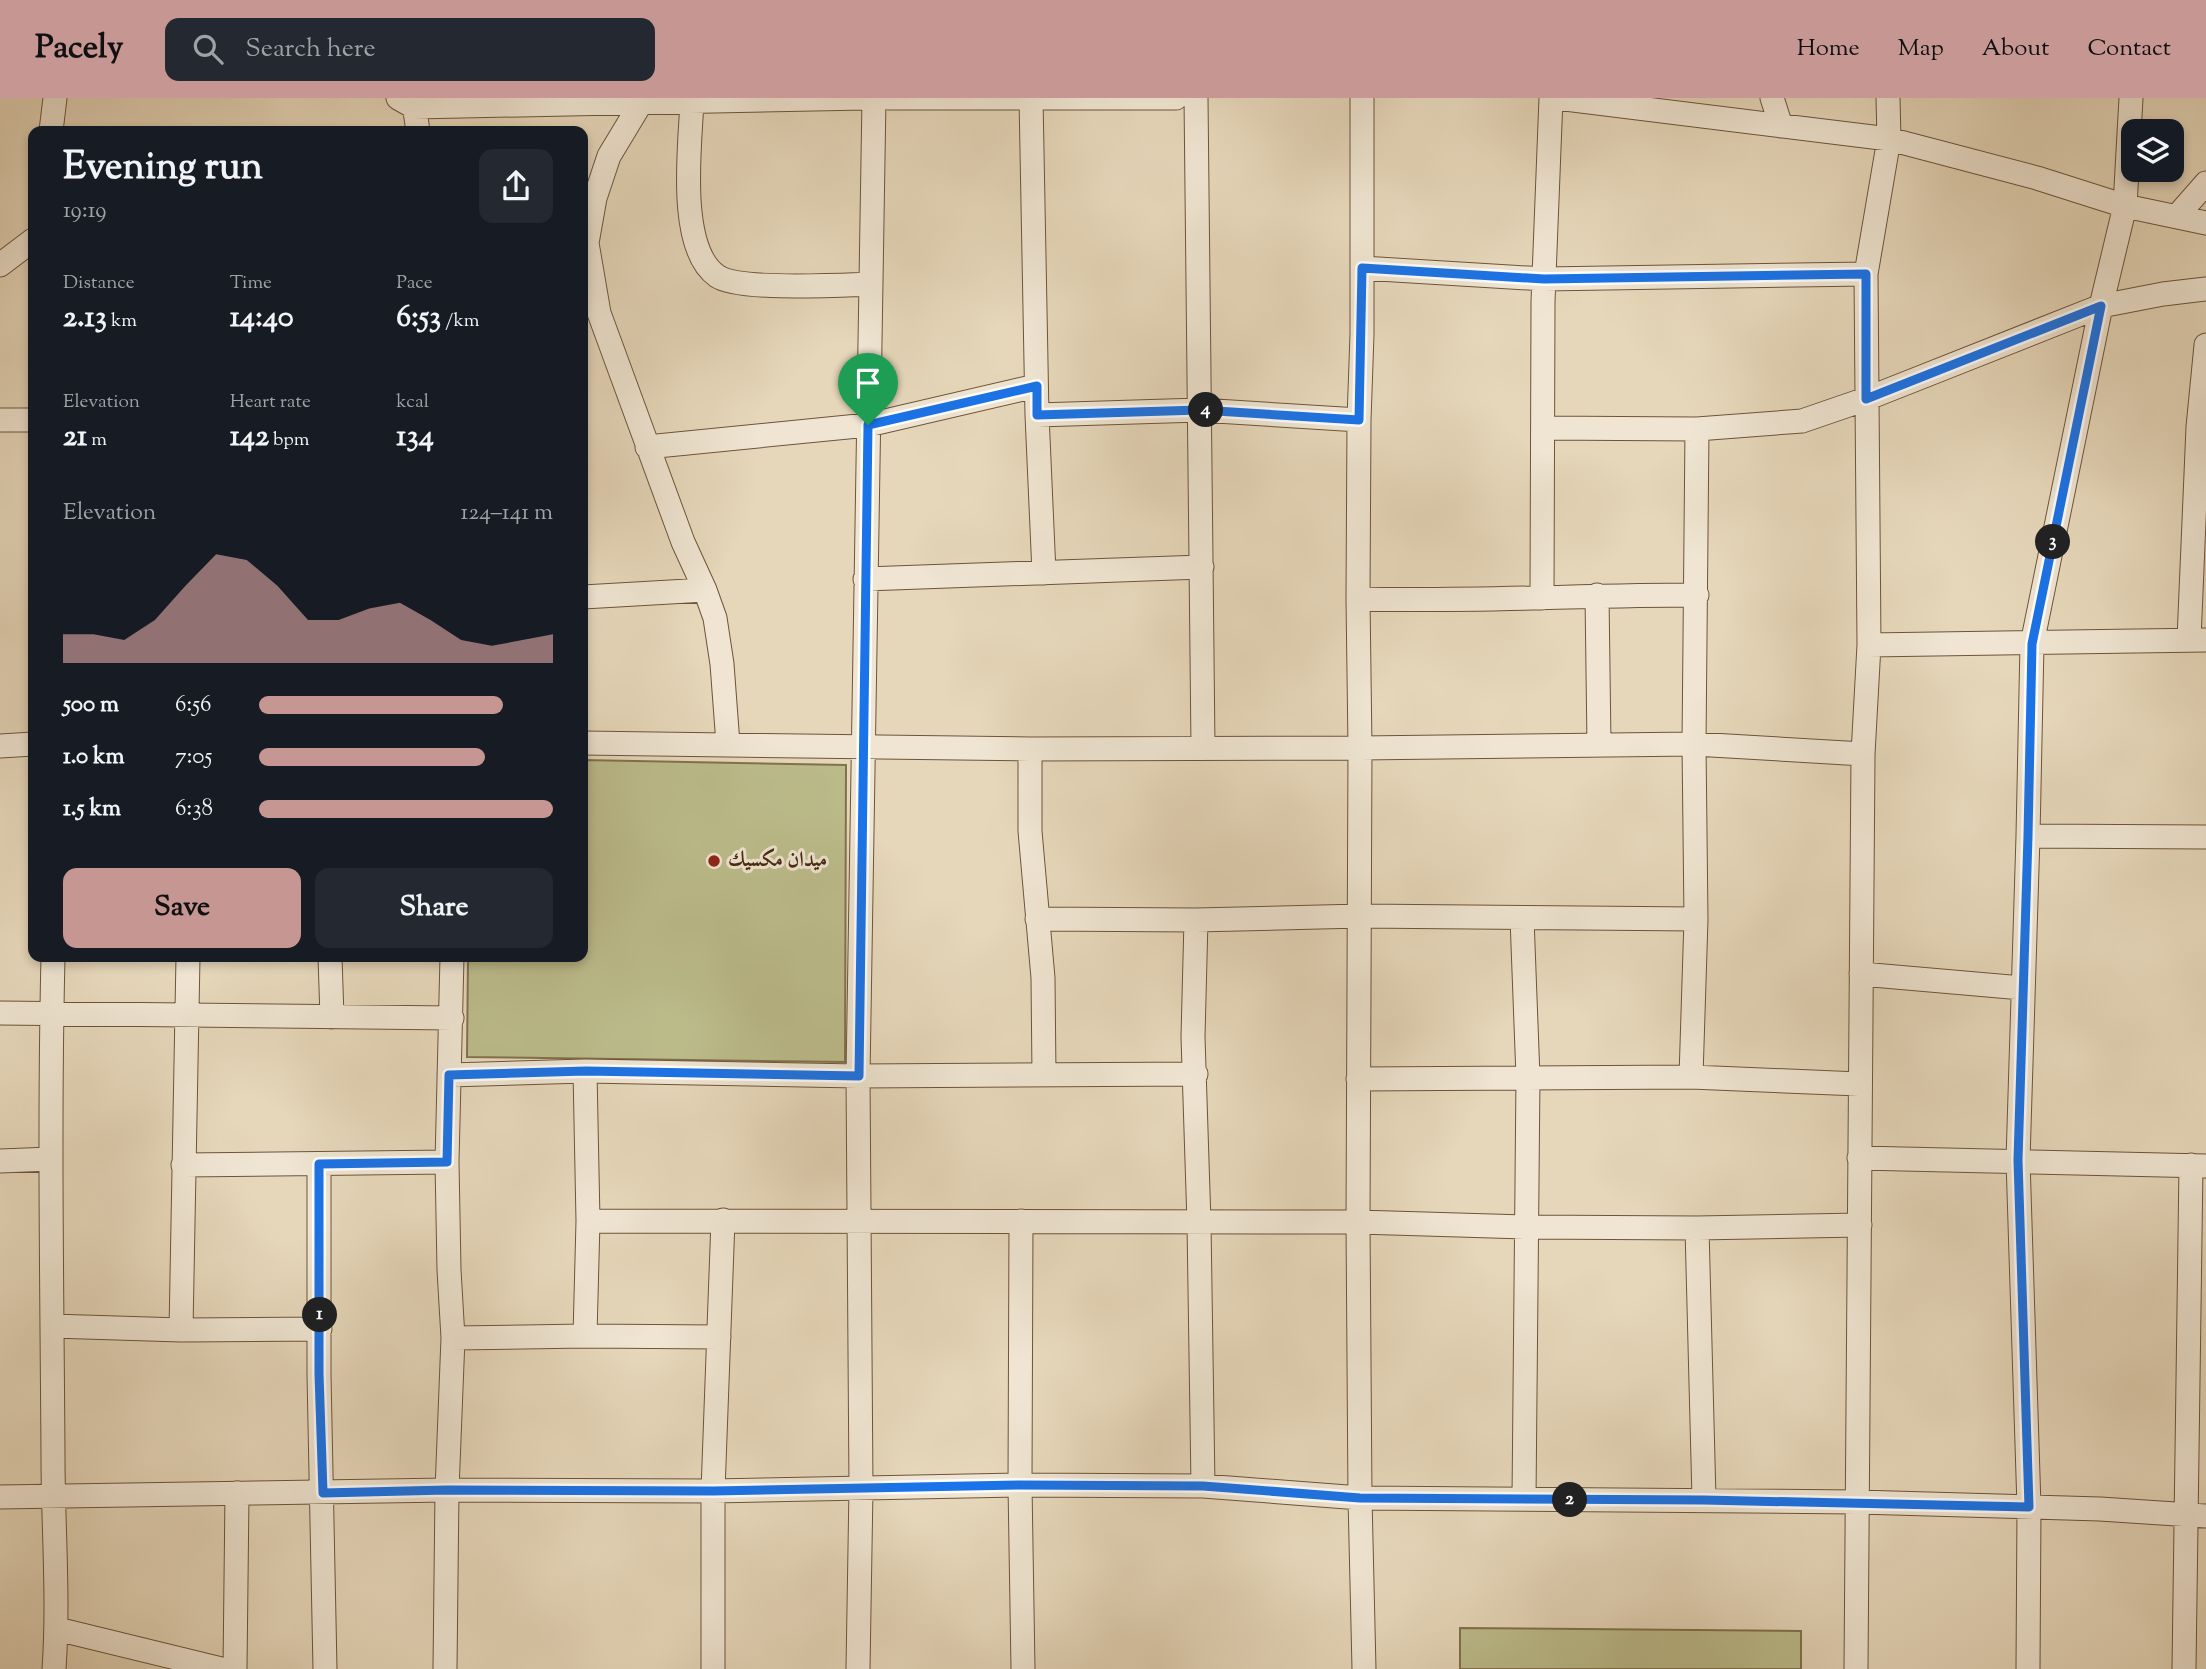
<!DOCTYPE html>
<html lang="en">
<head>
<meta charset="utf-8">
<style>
	body { margin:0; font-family:"Sorts Mill Goudy",Amiri,serif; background:#242831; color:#f1f3f6; height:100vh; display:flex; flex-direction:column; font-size:26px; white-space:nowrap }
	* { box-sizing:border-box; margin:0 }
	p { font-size:23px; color:#9ea1a6 }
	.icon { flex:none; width:38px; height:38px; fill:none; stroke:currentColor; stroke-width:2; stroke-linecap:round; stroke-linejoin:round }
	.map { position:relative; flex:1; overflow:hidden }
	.sheet { position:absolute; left:28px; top:28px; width:560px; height:836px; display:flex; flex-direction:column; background:#171b24; border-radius:14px; box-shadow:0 4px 10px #0003 }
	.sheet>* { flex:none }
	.buttons { position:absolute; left:2121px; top:21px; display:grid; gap:14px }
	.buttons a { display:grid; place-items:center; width:63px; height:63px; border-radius:14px; background:#171b24; box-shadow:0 4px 10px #0003; font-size:35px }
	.pin { position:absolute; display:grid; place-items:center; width:60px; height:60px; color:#fff; margin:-72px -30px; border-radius:50% 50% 50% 0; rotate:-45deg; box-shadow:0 0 7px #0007 }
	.pin .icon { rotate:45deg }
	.km { position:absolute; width:35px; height:35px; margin:-18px; border-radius:50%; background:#222; color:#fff; font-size:19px; line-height:35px; text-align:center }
	.round { display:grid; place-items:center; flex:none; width:74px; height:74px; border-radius:14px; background:#242831 }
	.summary { display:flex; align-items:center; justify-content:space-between; height:119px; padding:0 35px }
	h1 { font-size:38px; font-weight:700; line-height:52px }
	.stats { display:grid; grid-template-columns:repeat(3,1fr); gap:10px; height:119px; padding:7px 35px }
	.stats div { display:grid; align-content:center }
	.stats b { font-size:30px; font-weight:700 }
	.stats small { font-size:19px; font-weight:400 }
	.stats p { font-size:19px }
	.chart { height:196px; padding:14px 35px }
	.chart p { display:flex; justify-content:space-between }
	.chart svg { width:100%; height:126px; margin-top:7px; fill:#c59692; opacity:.7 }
	.primary-button { display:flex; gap:14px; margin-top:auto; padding:14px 35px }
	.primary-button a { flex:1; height:80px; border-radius:14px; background:#c59692; color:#111; font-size:28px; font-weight:700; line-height:80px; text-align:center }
	.primary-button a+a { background:#242831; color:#f1f3f6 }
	ul { padding:0 35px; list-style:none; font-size:23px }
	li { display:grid; grid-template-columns:112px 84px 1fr; align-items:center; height:52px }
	li i { height:18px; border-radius:9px; background:#c59692 }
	header { display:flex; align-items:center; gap:42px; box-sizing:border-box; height:98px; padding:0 35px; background:#c59692; color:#111 }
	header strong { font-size:33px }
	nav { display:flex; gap:38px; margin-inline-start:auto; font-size:24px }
	.search { width:490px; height:63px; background:#242831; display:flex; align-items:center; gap:18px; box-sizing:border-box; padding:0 24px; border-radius:14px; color:#9ea1a6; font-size:26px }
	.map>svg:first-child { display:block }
</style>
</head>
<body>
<header>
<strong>Pacely</strong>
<div class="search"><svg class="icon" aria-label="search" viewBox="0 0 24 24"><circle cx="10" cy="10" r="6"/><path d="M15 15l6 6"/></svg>Search here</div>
<nav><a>Home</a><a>Map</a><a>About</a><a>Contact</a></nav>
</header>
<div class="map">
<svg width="2206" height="1571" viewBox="0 0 2206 1571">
	<rect width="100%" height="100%" fill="#e6d7ba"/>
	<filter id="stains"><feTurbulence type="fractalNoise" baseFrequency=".00286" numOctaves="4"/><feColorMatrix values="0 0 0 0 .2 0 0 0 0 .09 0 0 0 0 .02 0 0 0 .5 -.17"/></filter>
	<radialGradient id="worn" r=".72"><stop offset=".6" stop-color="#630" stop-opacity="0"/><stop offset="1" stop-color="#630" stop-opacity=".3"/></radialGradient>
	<path fill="#bcbc8b" stroke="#80724d" stroke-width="2" d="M583,662L846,667L845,964L467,959L468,859H583Z
		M1460,1530L1801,1533V1571H1460Z"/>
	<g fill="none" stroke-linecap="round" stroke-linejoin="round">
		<g stroke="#6d543a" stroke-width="25">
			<path id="minor" d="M398,0L414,9L866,0
				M413,0L418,33
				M889,0H1176
				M1031,0L1037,317L1044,475
				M1196,0L1203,649
				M1362,0V236L1359,322L1358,501L1360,650L1358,1124L1360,1400L1364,1571
				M1557,0L1889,41L2037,80L2125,108L2206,125
				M1772,0L1781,28
				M692,4C690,47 677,150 717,178C738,193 841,187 871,186
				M641,5L609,58L595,100L587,145L599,215L683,444L705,492L715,520L722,566L728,646
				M51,33L55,0
				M2177,118L2206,85
				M0,167L33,142
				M1362,170L1544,181L1866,176
				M1037,317L1200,312L1359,322
				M0,322H33
				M1543,330L1697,331L1802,323L1866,301L2101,208L2163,196L2206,191
				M647,349L868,327L1036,288
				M865,481L1202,469
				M1597,497L1599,647
				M583,499L705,492
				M1542,500L1543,204L1551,0
				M1358,501C1471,504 1584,497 1697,497
				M2189,541L2198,329L2206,247
				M1869,547L2206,542
				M583,645L1030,651L1360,650L1694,646L1863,656
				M0,648L33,646
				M1030,651V733L1043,880L1044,977
				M2028,738L2206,739
				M1522,820L1528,979L1524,1401
				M1037,821L1196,822L1360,818L1696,821
				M1196,822L1193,939L1199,1125L1203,1388
				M53,859C49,1026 52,1192 53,1359C53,1429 59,1500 54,1571
				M330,859L332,919
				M1861,876L2022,890
				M0,915L452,920
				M585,973L588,1123L585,1238
				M449,977L585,973L858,978L1196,976
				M1691,979L1696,821L1694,646L1697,331
				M1358,981L1691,979L1859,986
				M1859,1060L2206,1068
				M0,1063L51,1061
				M319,1066V1277L325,1571
				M183,1067L447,1064
				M588,1123L1358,1124L1525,1129L1697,1130L1860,1127
				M1021,1123L1020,1387L1023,1571
				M1697,1130L1704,1401
				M52,1228L181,1232L320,1231
				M181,1232L188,859
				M453,1240L585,1238L719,1239
				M0,1399L447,1392L713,1393L1020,1387L1203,1388L1360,1400L1858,1404L2100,1411L2206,1418
				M57,1531L221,1571
				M235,1571L237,1395
				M445,1571L447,1392L453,1240L449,1172L447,1064L452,859
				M713,1571V1393L723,1122
				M858,1571L861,1390L858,978L874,0
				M1856,1571L1863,656L1869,547L1866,176L1889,41L1888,0
				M2028,1571L2029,1409L2018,1062L2028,738L2032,546L2101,208L2125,108L2131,0
				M2184,1571L2191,1067"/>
		</g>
		<use href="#minor" stroke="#efe5d2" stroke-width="23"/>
	</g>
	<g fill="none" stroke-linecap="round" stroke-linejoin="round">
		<g stroke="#fff" stroke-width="14">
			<path id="route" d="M1362,170L1544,181L1866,176V301L2101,208L2032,546L2028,738L2018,1062L2029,1409L1704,1402L1360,1400L1203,1388L1020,1387L713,1393L447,1392L323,1395L319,1276V1066L447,1064L449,977L586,973L859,978L868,327L1037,288V317L1200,312L1359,322Z"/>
		</g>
		<use href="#route" stroke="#1a73e8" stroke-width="9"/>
	</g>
	<circle fill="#8f2418" stroke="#efe5d2" stroke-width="2.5" cx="714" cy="763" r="7"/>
	<g text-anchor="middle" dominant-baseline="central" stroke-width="6" stroke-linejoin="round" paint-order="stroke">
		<g font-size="21" font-weight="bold" fill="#45290f" stroke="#efe5d2" text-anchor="start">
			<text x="728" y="763">ميدان مكسيك</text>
		</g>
	</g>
	<rect width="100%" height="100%" filter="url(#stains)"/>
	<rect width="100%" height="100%" fill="url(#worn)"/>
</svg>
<div class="buttons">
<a><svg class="icon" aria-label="layers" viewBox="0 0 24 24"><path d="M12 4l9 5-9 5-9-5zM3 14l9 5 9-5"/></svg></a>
</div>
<div class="pin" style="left:868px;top:327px;background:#1e9e55"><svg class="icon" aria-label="arrive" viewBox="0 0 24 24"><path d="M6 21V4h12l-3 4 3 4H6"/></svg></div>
<b class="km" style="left:320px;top:1217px">1</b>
<b class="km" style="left:1570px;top:1402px">2</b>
<b class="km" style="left:2053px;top:444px">3</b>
<b class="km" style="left:1206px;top:312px">4</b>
<section class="sheet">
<div class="summary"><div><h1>Evening run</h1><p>19:19</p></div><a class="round"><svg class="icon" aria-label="share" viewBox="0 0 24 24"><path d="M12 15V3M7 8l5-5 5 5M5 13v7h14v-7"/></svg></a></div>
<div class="stats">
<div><p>Distance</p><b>2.13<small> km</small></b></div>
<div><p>Time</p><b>14:40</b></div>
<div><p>Pace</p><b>6:53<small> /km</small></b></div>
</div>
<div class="stats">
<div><p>Elevation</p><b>21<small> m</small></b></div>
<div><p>Heart rate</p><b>142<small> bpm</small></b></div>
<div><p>kcal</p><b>134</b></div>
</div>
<div class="chart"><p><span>Elevation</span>124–141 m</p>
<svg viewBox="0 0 160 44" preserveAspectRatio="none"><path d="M0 44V34L10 34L20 36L30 29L40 17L50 6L60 8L70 17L80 29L90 29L100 25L110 23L120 29L130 36L140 38L150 36L160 34V44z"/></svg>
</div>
<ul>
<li><b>500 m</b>6:56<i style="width:83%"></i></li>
<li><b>1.0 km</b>7:05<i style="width:77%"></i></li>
<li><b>1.5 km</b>6:38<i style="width:100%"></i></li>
</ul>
<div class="primary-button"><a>Save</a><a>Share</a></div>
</section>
</div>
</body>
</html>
